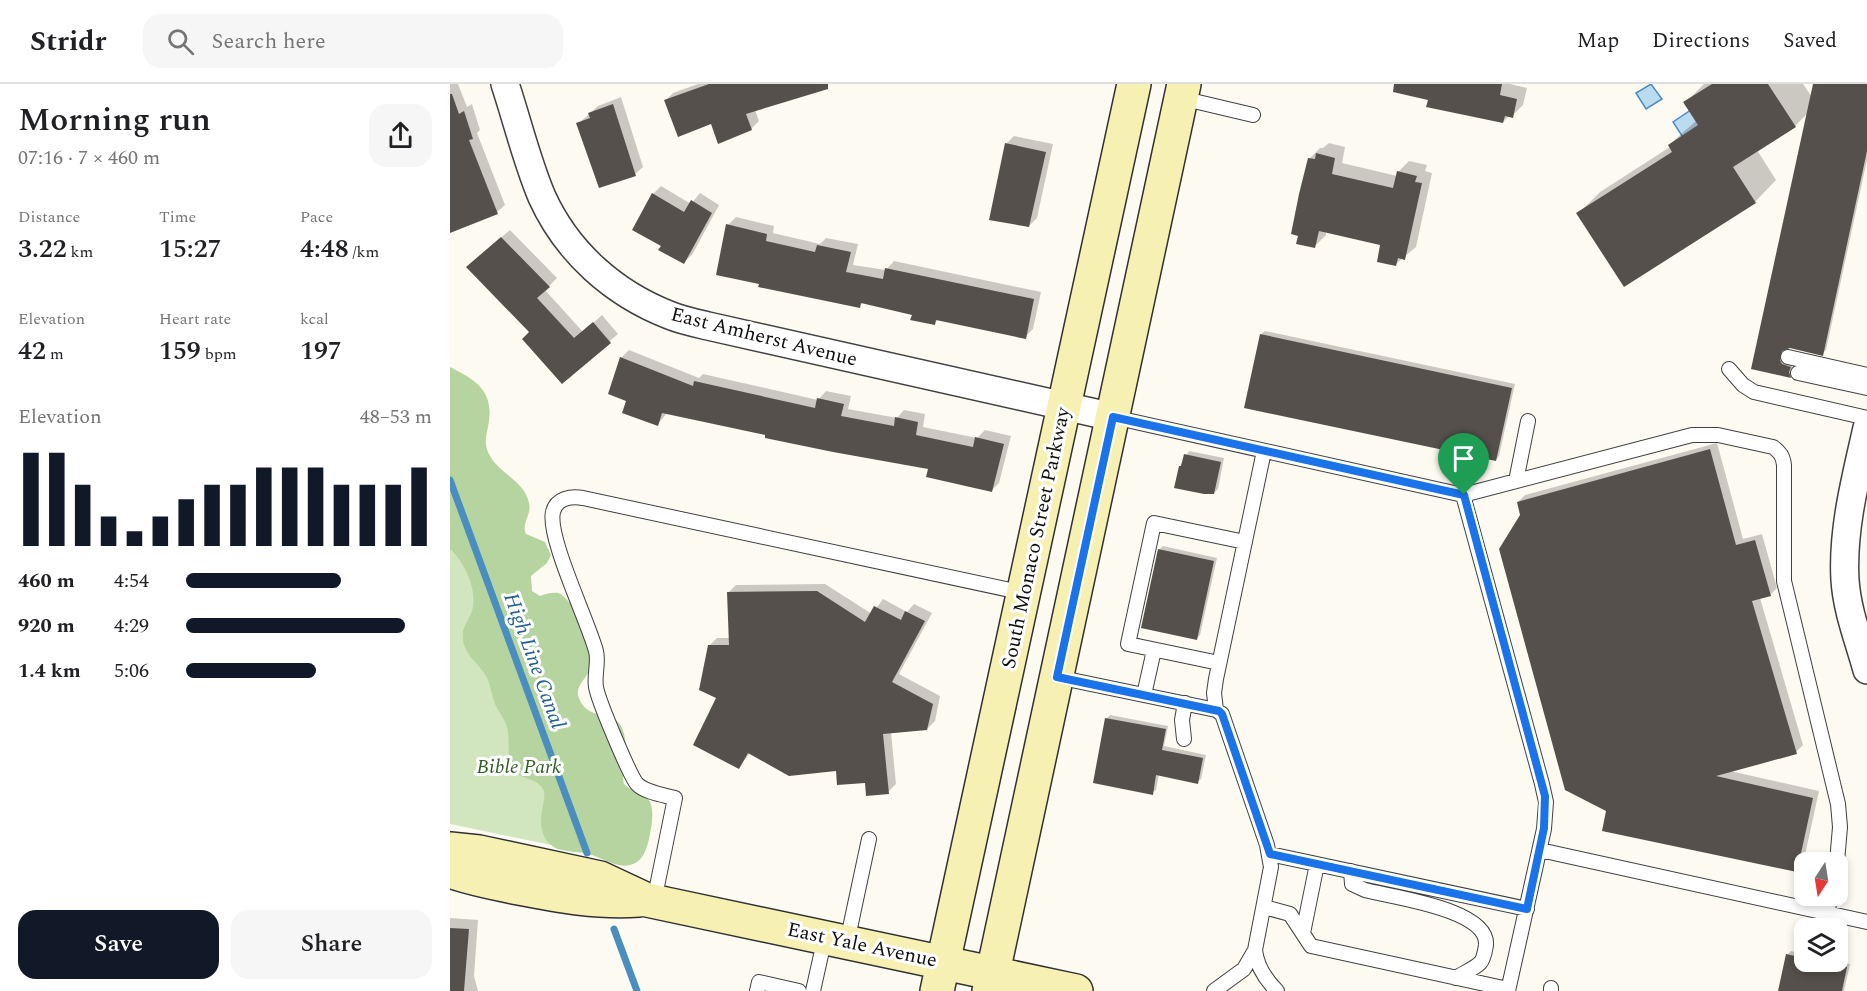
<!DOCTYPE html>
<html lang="en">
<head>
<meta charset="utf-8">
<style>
	body { margin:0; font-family:Spectral,serif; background:#f6f6f6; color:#202124; height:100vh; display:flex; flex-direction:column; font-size:22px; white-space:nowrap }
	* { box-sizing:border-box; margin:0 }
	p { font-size:20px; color:#757577 }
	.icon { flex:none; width:33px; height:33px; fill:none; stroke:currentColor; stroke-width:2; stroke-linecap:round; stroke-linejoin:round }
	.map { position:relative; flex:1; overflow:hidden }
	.panel { display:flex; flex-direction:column; background:#fff; width:450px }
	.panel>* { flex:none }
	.needle { width:39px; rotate:192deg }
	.buttons { position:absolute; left:1344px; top:768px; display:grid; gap:12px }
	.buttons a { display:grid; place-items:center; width:54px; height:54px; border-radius:12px; background:#fff; box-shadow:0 3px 9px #0003; font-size:30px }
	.pin { position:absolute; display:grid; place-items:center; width:51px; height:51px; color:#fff; margin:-62px -26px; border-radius:50% 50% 50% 0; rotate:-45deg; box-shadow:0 0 6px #0007 }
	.pin .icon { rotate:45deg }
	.round { display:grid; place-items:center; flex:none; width:63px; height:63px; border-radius:18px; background:#f6f6f6 }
	.overview { display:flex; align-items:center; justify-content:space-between; height:102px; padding:0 18px }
	h1 { font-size:33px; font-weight:600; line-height:45px }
	.figures { display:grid; grid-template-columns:repeat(3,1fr); gap:9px; height:102px; padding:6px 18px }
	.figures div { display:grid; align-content:center }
	.figures b { font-size:26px; font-weight:600 }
	.figures small { font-size:16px; font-weight:400 }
	.figures p { font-size:16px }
	.chart { height:168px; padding:12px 18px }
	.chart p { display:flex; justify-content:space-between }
	.chart svg { width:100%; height:108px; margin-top:6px; stroke:#111827; stroke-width:6 }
	.action { display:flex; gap:12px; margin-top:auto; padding:12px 18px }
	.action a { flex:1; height:69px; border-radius:18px; background:#111827; color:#fff; font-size:24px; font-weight:600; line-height:69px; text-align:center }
	.action a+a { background:#f6f6f6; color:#202124 }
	ul { padding:0 18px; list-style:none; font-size:20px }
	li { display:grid; grid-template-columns:96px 72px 1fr; align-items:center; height:45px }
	li i { height:15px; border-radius:8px; background:#111827 }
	header { display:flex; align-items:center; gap:36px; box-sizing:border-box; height:84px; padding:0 30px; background:#fff; border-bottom:2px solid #e0e0e0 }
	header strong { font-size:28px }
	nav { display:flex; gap:33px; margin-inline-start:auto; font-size:21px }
	.search { width:420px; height:54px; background:#f6f6f6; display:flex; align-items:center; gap:15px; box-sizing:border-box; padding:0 21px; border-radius:18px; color:#757577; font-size:22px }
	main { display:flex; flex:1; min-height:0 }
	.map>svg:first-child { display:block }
</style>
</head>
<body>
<header>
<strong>Stridr</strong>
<div class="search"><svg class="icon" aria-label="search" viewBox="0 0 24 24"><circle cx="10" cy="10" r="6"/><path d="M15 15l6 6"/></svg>Search here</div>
<nav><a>Map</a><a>Directions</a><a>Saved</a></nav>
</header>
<main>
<section class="panel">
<div class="overview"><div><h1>Morning run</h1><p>07:16 · 7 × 460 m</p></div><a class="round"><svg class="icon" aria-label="share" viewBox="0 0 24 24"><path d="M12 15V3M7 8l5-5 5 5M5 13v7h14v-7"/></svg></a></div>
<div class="figures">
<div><p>Distance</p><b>3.22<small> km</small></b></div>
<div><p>Time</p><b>15:27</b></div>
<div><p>Pace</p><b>4:48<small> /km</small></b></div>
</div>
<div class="figures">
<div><p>Elevation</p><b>42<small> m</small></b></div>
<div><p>Heart rate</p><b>159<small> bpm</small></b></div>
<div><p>kcal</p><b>197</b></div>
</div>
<div class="chart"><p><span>Elevation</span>48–53 m</p>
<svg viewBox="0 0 160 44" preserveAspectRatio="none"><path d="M5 44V6M15 44V6M25 44V19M35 44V32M45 44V38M55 44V32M65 44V25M75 44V19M85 44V19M95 44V12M105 44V12M115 44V12M125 44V19M135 44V19M145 44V19M155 44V12"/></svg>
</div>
<ul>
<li><b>460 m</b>4:54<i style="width:63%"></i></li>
<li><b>920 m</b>4:29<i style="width:89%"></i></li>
<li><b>1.4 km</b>5:06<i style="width:53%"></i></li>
</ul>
<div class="action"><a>Save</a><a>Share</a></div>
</section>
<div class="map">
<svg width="1417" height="907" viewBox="0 0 1417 907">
	<rect width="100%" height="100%" fill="#fdfbf1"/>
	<path fill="#d1e5be" d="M0,299L178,777L0,740Z"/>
	<path fill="#b6d49f" d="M0,283C28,297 45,308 38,343C36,352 34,361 39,370C48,389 75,397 79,419C82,431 71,439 76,450L95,458L101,471L97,479L81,492L82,507L90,512C95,510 102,508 108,509C126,515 141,565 140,583C139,593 126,600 128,611C134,635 158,628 168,638C177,647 177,670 175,682C174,689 172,693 174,700C181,707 195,710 200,718C204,727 202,740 200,750C198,760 195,776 183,780C168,786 153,774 139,770C129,768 118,768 108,765C104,764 100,760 97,757C83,736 99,715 93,705C88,695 74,696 66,688C54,675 62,655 56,640C53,633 48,627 45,620C42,612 41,603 37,594C31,581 15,572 13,556C11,544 18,538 22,527C28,506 15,479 0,465Z"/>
	<path fill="#bbdbf0" stroke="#4a8ebf" stroke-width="1.5" d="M1201,0L1212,15L1196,25L1186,9Z
		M1268,8L1280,25L1234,55L1223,38Z"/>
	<path fill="#0003" d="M0,0H8L17,23L22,20L30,46L27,49L55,121L47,128L0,147Z
		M248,0H365L305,26L309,37L301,45L261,39L215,17L223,9Z
		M976,0H1060L1077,4L1073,21L1062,32H1059L1053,38L980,15Z
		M1254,0H1353L1362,13L1365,0H1417V76L1376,266L1372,270L1340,263L1334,264L1332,272L1344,279L1342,283L1344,289L1340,293L1303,284L1359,28L1345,42L1307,66L1326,96L1305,118L1128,130L1150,108L1220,63L1219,61L1247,36L1235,19Z
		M171,13L193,83L185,90L128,40L148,22Z
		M564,52L603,60L587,134L579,142L556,60Z
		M879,59L895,63L892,79L947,92L948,88L959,77L977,81L975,87L982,89L966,163L946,180L932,160L876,147V151L865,162L859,75L870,64H873Z
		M211,102L241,120L250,109L269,121L242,171L234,178L213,161L203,110Z
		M286,133L324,142L323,149L370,160L376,154L408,160L403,181L436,186L444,177L591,208L583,245L575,253L489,235L484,239L463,230L414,218L409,222L310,199L278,141Z
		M60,146L107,194L95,206L133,248L152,231L168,250L112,298L81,248L26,175Z
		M815,247L1065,300L1049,372L1046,376L811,250Z
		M179,266L249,294L253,290L368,316L376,307L401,312L398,325L447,334L454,326L475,330L473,343L527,354L535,346L561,352L549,399L541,407L480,384L217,329L208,340L178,316L171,274Z
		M1267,359L1293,455L1312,450L1327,504L1320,511L1310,514L1353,661L1346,668L1280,687L1369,707L1353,780L1346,787L1158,726L1068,418L1075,411Z
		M739,367L774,374L768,405L764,409L730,382Z
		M713,462L767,474L750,551L747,554L709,466Z
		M375,500L422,530L433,515L457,528L464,520L482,529L449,590L490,612L485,637L477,645L441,648L446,700L438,708L387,685L300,669L289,683L268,613L259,562L267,554H280L278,509L286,501Z
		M660,631L718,642L714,662L756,671L751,695L747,698L709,690L706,706L702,709L644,698L657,634Z
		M0,834L28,836L24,892L28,907H0Z
		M1341,867L1354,870V878L1388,877L1400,880L1394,907H1330L1337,871Z"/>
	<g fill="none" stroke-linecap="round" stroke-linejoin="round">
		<path stroke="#4a8ebf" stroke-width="7" d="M0,396L137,769
			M164,845L187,907"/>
	</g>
	<path fill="#56504c" d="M259,0H378V5L296,30L302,46L268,60L261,40L228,53L214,16Z
		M944,0H1052L1050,11L1067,15L1063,34L1055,32L1053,39L976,23L978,16L943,8Z
		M1262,0H1318L1346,43L1283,83L1306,119L1174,203L1126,129L1222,68L1218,61L1248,41L1233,18Z
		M1363,0H1417V67L1373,272L1340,264L1332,267L1330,276L1332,280L1341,283L1339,288L1341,294L1301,285Z
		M0,10H2L9,30L14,27L23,55L19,56L48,130L0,149Z
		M163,20L186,92L149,104L126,39L140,34L138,29Z
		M555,59L596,68L579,143L539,136Z
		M866,69L885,74L882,90L943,104L947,87L967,92L965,98L972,99L955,176L948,174L946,182L927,178L930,161L869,147L865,164L846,160L848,152L841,150L849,110L858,74L865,75Z
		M202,109L234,128L241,116L262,129L234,180L208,166L211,162L182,146Z
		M276,140L317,150L316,157L365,168L367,161L401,168L396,188L433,195L435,184L584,215L576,255L486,236L485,241L460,236L462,231L411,219L410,224L308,203L309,200L266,191Z
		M51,153L100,203L87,214L124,254L143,238L161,259L112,300L72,255L79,248L16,183Z
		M810,250L1062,304L1046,377L794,324Z
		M170,273L243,302L244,297L365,324L367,314L394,320L391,332L444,342L445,333L468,338L466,351L523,363L525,353L554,360L542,408L476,393L478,385L383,368L315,354V351L212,329L208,342L172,329L176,317L158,310Z
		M1260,365L1286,461L1305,456L1321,512L1302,517L1347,670L1266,692L1363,714L1347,788L1152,747L1156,727L1115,706L1049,465L1070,431L1067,418Z
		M734,370L771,378L764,410H754L724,404L729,382H731Z
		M708,465L764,477L747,556L691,544Z
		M367,507L415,538L424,522L451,536L455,527L475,537L442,598L483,620L477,646L433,650L439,710L416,712L415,699L387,701L386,687L339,692L298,669L289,685L243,661L266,614L249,606L258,561H279L277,508Z
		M655,634L716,645L712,666L753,674L748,700L706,691L703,711L643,699Z
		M0,844L19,845L14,907H0Z
		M1336,870L1354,874V878H1371L1397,883L1392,907H1328Z"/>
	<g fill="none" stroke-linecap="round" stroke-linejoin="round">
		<g stroke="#414141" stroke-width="16">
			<path id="service" d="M731,14L803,31
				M1338,273L1417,291
				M1279,285L1293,301L1304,308L1417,334
				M1348,289L1417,304
				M663,333L1013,411L1242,351H1268L1323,363C1330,368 1333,372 1334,381V497L1388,720L1390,743L1387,778
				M1066,397L1078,337
				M1013,411L1092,700L1096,718L1094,745L1058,907
				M769,579L678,560L704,439L795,458
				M607,593L766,626L772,630L817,761L821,783L805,866L794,885L764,907
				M694,611L704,566
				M766,626L764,609L766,595L814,367
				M734,655L732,636L735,619
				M1090,766L1417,838
				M820,770L1077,825
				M901,787L902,800L915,806C941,813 1039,825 1036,861C1035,867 1034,875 1030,879C1024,885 1013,889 1006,894
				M204,817L225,714C214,711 196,709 187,700C180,692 148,616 146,603C144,591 149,578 146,567C138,537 97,453 103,428C106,414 121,412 133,414L574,509
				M814,823L840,830L861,862L1058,905
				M1377,829L1381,812
				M853,849L867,780
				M397,858L419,755
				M805,866C807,883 815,895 827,907
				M1101,904V907
				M307,907L309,898L349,907
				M363,907L375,853"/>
		</g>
		<g stroke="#414141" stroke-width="30">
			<path id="minor" d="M55,0C67,36 77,78 92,113C117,168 163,209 219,231C231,236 245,239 258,242L663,333
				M1417,344C1406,393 1392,445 1395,496C1397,527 1409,557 1417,586"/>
		</g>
		<g stroke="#303030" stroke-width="36">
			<path id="secondary" d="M0,765L29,768L150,794L197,816L626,907
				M0,787C22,795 45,799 68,804C109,812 148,819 189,816
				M487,907L684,0
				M539,907L734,0"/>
		</g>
		<use href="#service" stroke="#fff" stroke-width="14"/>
		<use href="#minor" stroke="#fff" stroke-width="27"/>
		<use href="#secondary" stroke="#f6f0b3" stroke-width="33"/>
	</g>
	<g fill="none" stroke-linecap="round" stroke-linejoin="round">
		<g stroke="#fff" stroke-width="12">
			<path id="route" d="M663,333L1014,411L1095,712L1094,744L1077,825L820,770L772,630L769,627L607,593Z"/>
		</g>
		<use href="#route" stroke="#1a73e8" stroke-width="8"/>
	</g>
	<g text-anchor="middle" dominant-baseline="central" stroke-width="6" stroke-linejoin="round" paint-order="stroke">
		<g font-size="20" fill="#0e0e0e" stroke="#fff">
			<text transform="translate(314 253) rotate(14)">East Amherst Avenue</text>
			<text transform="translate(586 454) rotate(-78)">South Monaco Street Parkway</text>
			<text transform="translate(412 861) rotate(12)">East Yale Avenue</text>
		</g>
		<g font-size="20" font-style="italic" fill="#305f25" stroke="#fff">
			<text x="69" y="683">Bible Park</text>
		</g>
		<g font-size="21" font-style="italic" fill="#256093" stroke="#fff">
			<text transform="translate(84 577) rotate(70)">High Line Canal</text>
		</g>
	</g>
</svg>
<div class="buttons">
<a><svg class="needle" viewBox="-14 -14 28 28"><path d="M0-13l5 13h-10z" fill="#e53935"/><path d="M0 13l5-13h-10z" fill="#757577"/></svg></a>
<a><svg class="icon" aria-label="layers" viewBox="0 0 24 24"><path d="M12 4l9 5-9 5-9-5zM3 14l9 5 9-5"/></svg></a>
</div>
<div class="pin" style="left:1014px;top:411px;background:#1e9e55"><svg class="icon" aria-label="arrive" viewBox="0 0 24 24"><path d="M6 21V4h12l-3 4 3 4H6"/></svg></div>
</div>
</main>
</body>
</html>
